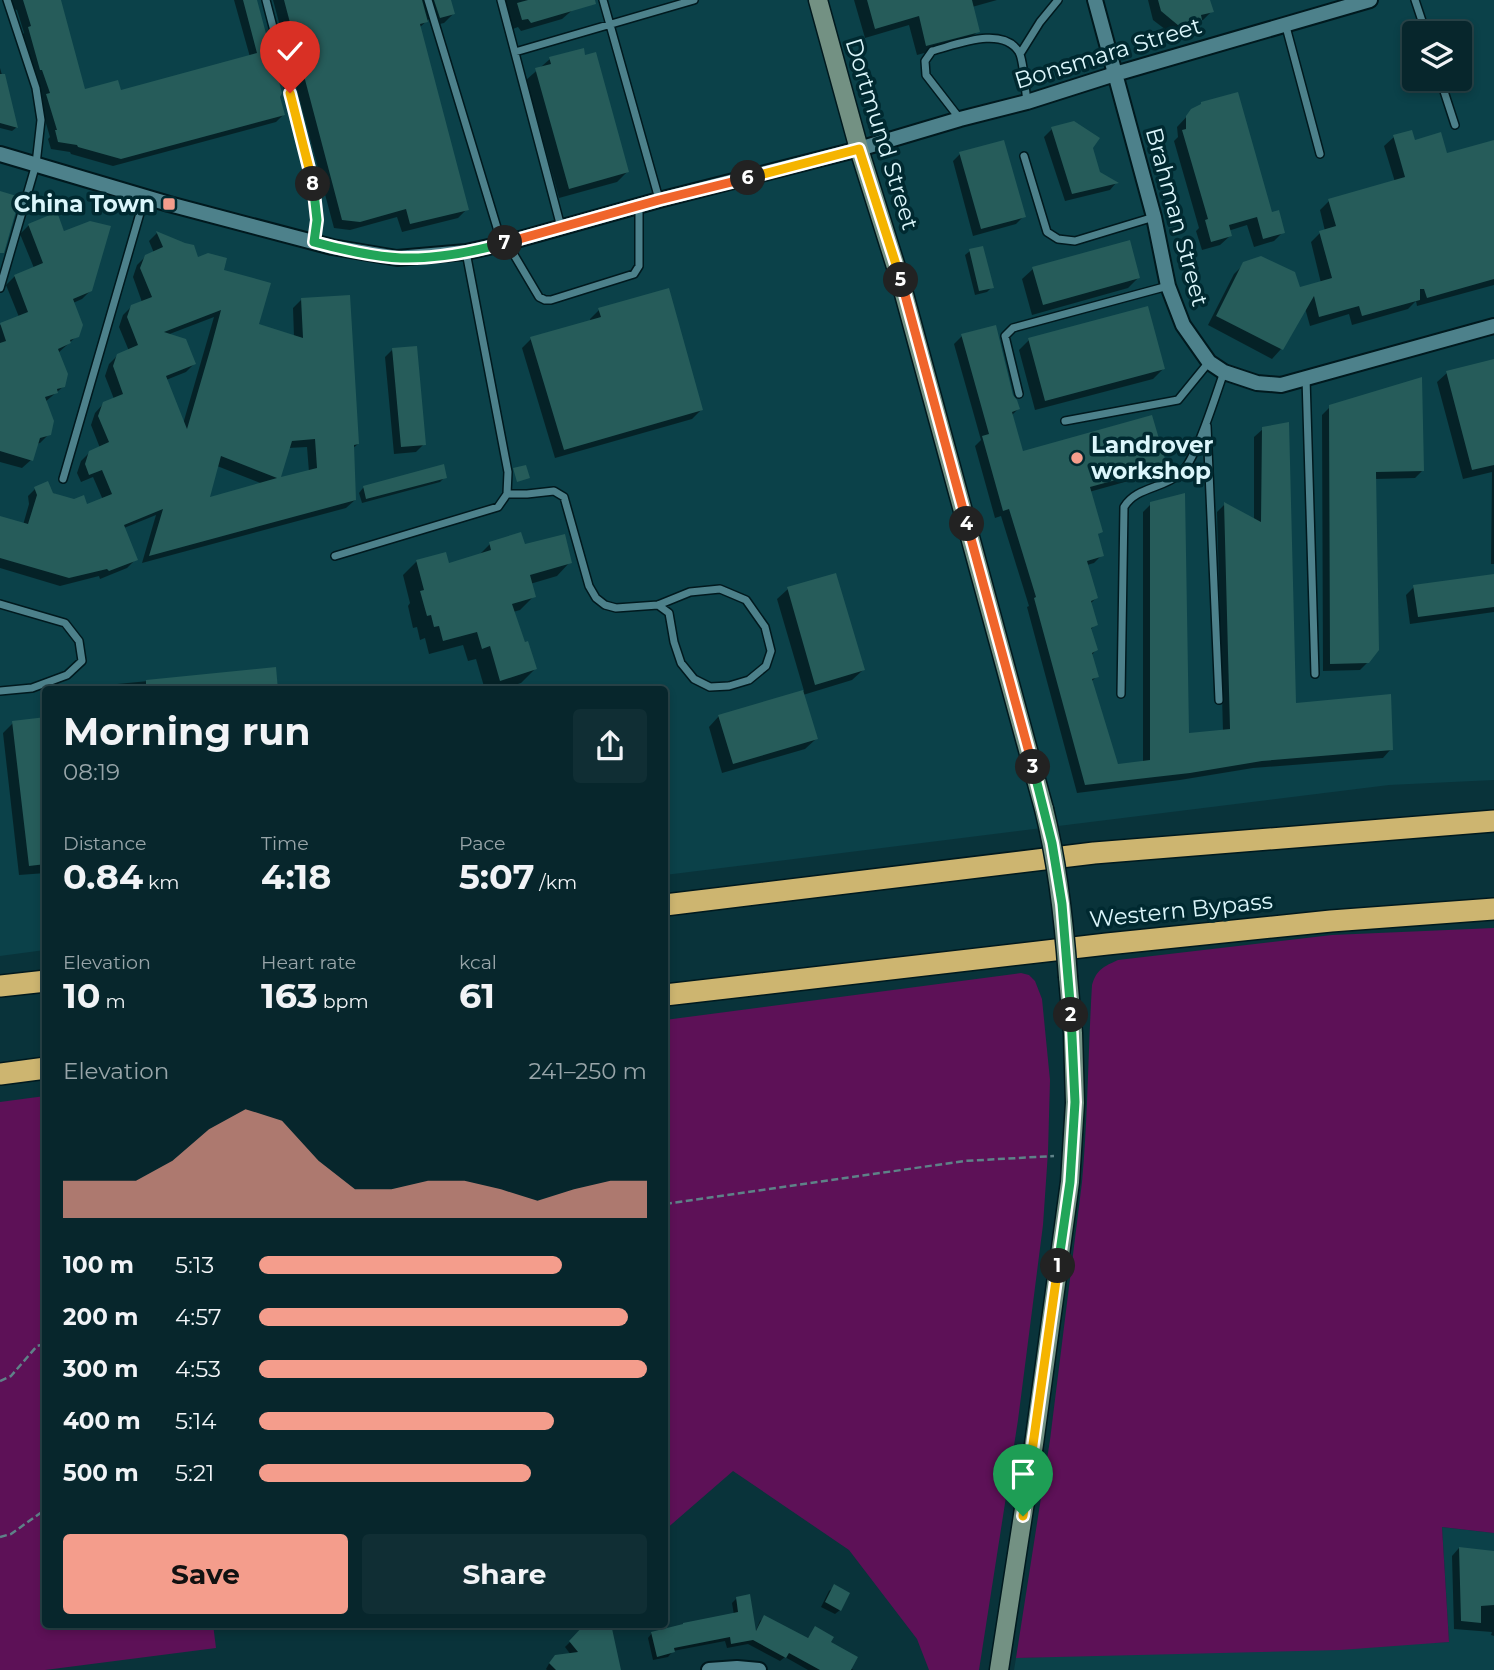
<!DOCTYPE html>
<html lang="en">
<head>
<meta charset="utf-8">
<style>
	body { margin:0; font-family:Montserrat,sans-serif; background:#102e34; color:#f1f3f6; height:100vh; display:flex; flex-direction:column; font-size:26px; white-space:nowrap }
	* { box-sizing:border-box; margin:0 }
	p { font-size:23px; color:#98a5a9 }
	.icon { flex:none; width:38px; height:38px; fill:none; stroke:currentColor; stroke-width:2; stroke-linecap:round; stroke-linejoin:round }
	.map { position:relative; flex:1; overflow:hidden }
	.drawer { position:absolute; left:42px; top:686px; width:626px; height:942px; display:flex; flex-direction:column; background:#07262c; border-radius:7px; box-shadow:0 4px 10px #0003,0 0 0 2px #284348 }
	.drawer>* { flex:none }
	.tools { position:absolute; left:1402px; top:21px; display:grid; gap:14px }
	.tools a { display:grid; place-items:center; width:70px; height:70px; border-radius:7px; background:#07262c; box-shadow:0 4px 10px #0003,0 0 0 2px #284348; font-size:35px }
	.pin { position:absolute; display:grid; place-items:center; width:60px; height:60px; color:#fff; margin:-72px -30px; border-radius:50% 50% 50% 0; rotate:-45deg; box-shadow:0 0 7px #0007 }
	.pin .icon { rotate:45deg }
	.km { position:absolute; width:35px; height:35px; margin:-18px; border-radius:50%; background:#222; color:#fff; font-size:19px; line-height:35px; text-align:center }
	.round { display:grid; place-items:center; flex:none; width:74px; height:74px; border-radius:7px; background:#102e34 }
	.headline { display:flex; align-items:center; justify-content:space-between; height:119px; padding:0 21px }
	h1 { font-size:38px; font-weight:700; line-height:52px }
	.figures { display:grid; grid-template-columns:repeat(3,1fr); gap:10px; height:119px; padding:7px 21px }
	.figures div { display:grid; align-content:center }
	.figures b { font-size:35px; font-weight:700 }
	.figures small { font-size:19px; font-weight:400 }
	.figures p { font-size:19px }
	.chart { height:196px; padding:14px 21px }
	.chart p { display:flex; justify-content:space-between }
	.chart svg { width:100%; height:126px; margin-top:7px; fill:#f49d8c; opacity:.7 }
	.action { display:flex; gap:14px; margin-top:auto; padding:14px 21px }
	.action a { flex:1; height:80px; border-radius:7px; background:#f49d8c; color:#111; font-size:28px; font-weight:700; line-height:80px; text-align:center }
	.action a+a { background:#102e34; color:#f1f3f6 }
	ul { padding:0 21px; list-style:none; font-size:23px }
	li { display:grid; grid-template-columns:112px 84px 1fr; align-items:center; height:52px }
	li i { height:18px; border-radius:9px; background:#f49d8c }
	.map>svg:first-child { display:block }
</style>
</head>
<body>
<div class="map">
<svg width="1494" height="1670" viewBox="0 0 1494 1670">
	<rect width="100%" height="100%" fill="#09333a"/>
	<path fill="#0b4149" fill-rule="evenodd" d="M0,0H1494V780L1389,785L665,875V690H46L45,950L0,956ZM1414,33H1460V79H1414Z
		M1442,1527L1494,1533V1670H1014L1016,1658L1449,1642Z"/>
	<path fill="#5d1157" d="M1494,928V1533L1442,1527L1449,1642L1340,1650L1016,1658L1050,1440L1082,1182C1088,1117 1088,1051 1092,985C1097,969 1103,967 1118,960L1332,935Z
		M1021,973L1029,975L1035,981L1042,999L1050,1080L1048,1152L1043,1225L1018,1420L979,1670H929L917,1639L849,1550L733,1471L665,1530V1020Z
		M45,1096L46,1624H213L216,1648L45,1670H0V1102Z"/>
	<path fill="#0007" fill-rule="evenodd" d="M12,0H60L84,91L120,92L250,57L234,0H255L283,115L276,122L113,166L71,154L70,152L51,149L48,139L50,137L40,103L43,100L22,35L24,33L17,10L14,9Z
		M273,0H449L453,14L444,23L431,26L429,19L419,28L467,209L458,218L402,232L397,217L350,230L334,228Z
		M505,0H583V1L562,19L521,31L518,27L513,29Z
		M854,0H997L972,7L978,31L968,41L917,55L909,25L865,38Z
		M1148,0H1209L1212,11L1203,20L1198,21L1192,27L1170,33L1153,20Z
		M550,59L627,172L617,182L559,198L526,80Z
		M0,68L17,127L12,131L0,128Z
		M1192,111L1283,232L1274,241L1254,247L1247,225L1228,231L1230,236L1220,245L1202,250L1196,231L1199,228L1174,141L1178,137L1177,127Z
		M1052,129L1091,148L1098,173L1116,183L1110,190L1065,201L1044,137Z
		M1394,137L1413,142L1446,156L1491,143L1494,140V285L1417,306L1416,301L1408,309L1352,325L1349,314L1310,326L1305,308L1281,349L1272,359L1208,325L1234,274L1244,264L1299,289L1321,283L1311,242L1320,233L1325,231L1320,210L1329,201L1395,182L1384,146Z
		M960,154L1024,216L1016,224L973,236L953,161Z
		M56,214L91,290L82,299L73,303L77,336L58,353L64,386L45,402L49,434L40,443L36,444L31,460L22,468L0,462V325L19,317L6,285L15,276L34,268L20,234L29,225Z
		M157,233L185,245L197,259L222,271L257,326L294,337L293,308L302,299L358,444L352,449L355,500L346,508L142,563L156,515L124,528L136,559L127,568L100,579L99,576L60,586L0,568V518L23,525L29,504L28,496L37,487L86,506L103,500L93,477L81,482L77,473L81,461L90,452L100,448L91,425L95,413L104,403L114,399L105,376L109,364L118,355L129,351L119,327L123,315L132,306L142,302L133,277L137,265L146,256L154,253L149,241ZM214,317L183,424L166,380L186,372L194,364L167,335ZM307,447L309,472L279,480L288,448ZM217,466L263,484L208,499Z
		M970,251L992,287L987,292L975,295L965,255Z
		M1033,269L1138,278L1128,288L1032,315L1022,279Z
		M599,310L701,410L692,419L555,458L522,348L531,339L591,322L590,319Z
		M962,336L1011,396L1018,409L1011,416L1021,453L1165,465L1157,473L1089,492L1101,531L1096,536L1102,555L1094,563L1087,565L1096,598L1090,604L1096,624L1090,630L1096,650L1091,656L1097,676L1091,682L1117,766L1143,762V512L1151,504L1187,735L1223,732L1217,512L1225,504L1254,520V437L1263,429L1294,705L1391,749L1383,758L1253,768L1180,780L1077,793L1027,607L1029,606L1001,516L995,518L975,446L981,440L954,344Z
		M1029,340L1163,369L1153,379L1035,410L1019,350Z
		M392,350L424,444L416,452L394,454L385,357Z
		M1494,361V564H1491L1492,472L1463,479L1437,382L1447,373Z
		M1330,407L1422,471L1415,478L1375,479L1368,662L1360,670L1323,671L1322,415Z
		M445,477L440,482L362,503L359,493L363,488Z
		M490,544L524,547L570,562L557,576L530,584L534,596L520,610L513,612L535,669L521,683L499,690H485L476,659L468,661L463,645L429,654L425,638L420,640L417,627L413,628L408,606L410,603L403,575L417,561L448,566L478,556Z
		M1494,576V612L1410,624L1406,595L1414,587Z
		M788,589L863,670L852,680L803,695L816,739L805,749L722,773L709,727L719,716L804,691L777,599Z
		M274,669L276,690H112L117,684Z
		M46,719V873L19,875L3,733L13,723Z
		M1459,1548L1494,1553V1636L1491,1635L1492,1632L1454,1629L1452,1556Z
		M834,1587L840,1610L835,1614L821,1607L829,1591Z
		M736,1599L755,1633L760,1621L765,1617L807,1639L815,1629L853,1670H808L785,1657L780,1661L748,1644L727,1648L725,1641L673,1651L668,1657L653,1660L648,1638L652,1633L734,1615L732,1603Z
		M590,1624H609L619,1670H547L546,1669L550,1662L571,1655L565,1647L581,1631Z"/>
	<path fill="#265c5a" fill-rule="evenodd" d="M23,0H61L85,89L118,80L121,90L257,53L243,0H257L282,93L280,97L285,115L121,159L78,147L77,145L58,142L55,130H57L46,94L50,93L42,70H40L28,27L31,26Z
		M284,0H422L428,22L420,24L469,210L410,224L406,209L360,222L342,220Z
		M434,0H451L455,14L440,18Z
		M528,0H595L596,4L531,23L528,19L522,20L517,3Z
		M867,0H972L980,32L926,46L919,16L875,29Z
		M1158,0H1210L1214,12L1201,15L1202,20L1179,26L1161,11Z
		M584,48L585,55L596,52L629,172L569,189L535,68L551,64L549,57Z
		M0,74H5L18,128L0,123Z
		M1238,92L1272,212L1279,210L1285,233L1263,239L1257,217L1229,225L1232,236L1211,242L1205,220L1208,219L1182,130L1186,129V116L1191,109L1201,104V102Z
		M1074,121L1100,138L1093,148L1100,172L1119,183L1072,194L1051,127Z
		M1412,130L1415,140L1441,132L1447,153L1494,140V279L1427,298L1424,289H1420V300L1362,316L1359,306L1319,317L1314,296L1283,350L1216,316L1243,262L1261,256L1295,272L1300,287L1332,278L1319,231L1336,226L1328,199L1405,177L1393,135Z
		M1004,140L1026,217L981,229L959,152Z
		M0,191L20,197L4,253H0Z
		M57,212L64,231L90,221L111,226L92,291L73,299L83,325L79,337L70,340L71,343L58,349L68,374L65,387L57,389L58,393L45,397L54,421L51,435L40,438L33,461L0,451V343L6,341L0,323L28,312L14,275L43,263L28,224Z
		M156,231L185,243L194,245L198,257L208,253L227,258L224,270L271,283L259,324L303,338L301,298L350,295L359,444L354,445L356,500L149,556L163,509L124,525L138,560L109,571L107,569L69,578L0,558V516L28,524L37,495L34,487L48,481L53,493L74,499L84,495L87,504L112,494L102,470L89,475L85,464L89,451L109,442L98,416L103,402L123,394L113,366L117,354L138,345L127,317L131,305L152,297L140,268L145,255L163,247ZM221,310L211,347L187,429L166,376L196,364L186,339L164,332ZM315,439L317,468L281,477L292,441ZM221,456L277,478L210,497Z
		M1130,240L1140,278L1043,305L1032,267Z
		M983,246L994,288L979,291L969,249Z
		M669,288L703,410L564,450L530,337L601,317L598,308Z
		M1148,306L1165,369L1045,401L1028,338Z
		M996,325L1013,395L1017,400L1020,409L1012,412L1023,451L1152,415L1167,466L1090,487L1103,532L1098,534L1104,556L1087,561L1098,598L1091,601L1098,625L1091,628L1098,650L1092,653L1099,677L1092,679L1118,764L1150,760V502L1185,493L1189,733L1230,729L1224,502L1261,522L1262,427L1289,422L1296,703L1391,694L1393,750L1262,761L1190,773L1085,785L1034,598L1036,597L1009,509L1003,511L982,436L989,434L961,334Z
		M417,346L426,445L401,447L392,348Z
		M1494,359V465L1472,470L1446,371Z
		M1422,377L1424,471L1376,472L1379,650L1369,663L1330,664L1329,405Z
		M444,464L447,478L366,499L363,486Z
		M526,465L530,478L517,482L513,468Z
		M521,532L525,544L565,534L572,563L530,575L536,597L512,604L525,642L528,641L537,669L500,681L490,646L482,649L477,632L443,641L439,626L434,627L431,615L427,616L420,591L424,590L416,560L446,552L449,563L491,550L489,542Z
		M836,573L865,670L815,685L787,587Z
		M1494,574V607L1418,617L1413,585Z
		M276,667L278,690H146V680Z
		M803,690L818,739L733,764L718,715Z
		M46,717V864L29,866L12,721Z
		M1459,1547L1494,1551V1605L1481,1606V1623L1461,1621Z
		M834,1584L850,1593L841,1611L825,1602Z
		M750,1594L756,1631L764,1615L808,1638L815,1626L834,1637L831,1642L858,1657L851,1670H820L789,1653L786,1658L753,1640L731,1644L730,1637L674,1648L675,1652L657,1657L651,1632L683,1624V1623L738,1612L736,1597Z
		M585,1624H611L621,1670H556L549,1663L555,1655L578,1652L569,1641Z"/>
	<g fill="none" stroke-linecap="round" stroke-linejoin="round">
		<g stroke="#00191e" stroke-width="10">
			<path id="lane" d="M266,0L314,185L317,220L314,242
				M428,0L502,244
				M501,0L561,227
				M603,0L659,199
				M1415,0L1426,33
				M1285,23L1320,154
				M515,52L694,0
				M1020,54L1040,22L1058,0
				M1440,79L1455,125
				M960,119L926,75L925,61L932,51C956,45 1002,25 1019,52C1024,61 1025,90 1027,101
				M1024,156L1047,232L1058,239L1075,241L1154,217
				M507,243L539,297L545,300H551L634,274L639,266V206
				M0,288L36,164L41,120L36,88L7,0
				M1306,378L1315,674
				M1019,394L1005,336L1013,328L1168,286
				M1065,421L1178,400L1209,362
				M1207,426L1219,700
				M63,479L145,196
				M507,494H527L554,491L564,497L589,586L596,598L605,605L616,608L658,605L690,592L720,589L746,600L765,627L771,651L766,666L749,680L729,686L710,687L694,679L681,663L674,642L669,613L658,605
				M335,556L498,507L507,494L508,472L466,252
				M0,604L65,623L79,641L82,661L67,675L32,688L0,691
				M1121,694L1124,507C1136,487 1162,489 1180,474C1196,461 1216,394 1224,372"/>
		</g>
		<g stroke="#00191e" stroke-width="18">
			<path id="street" d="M1095,0L1154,217L1168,286L1183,325L1209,362L1224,372L1257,383L1281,385L1494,326
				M0,154L169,204L332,247L397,258L466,252L502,244L659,200L859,149L960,119L1027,102L1115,74L1370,0
				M709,1670L737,1668L759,1670"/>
		</g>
		<g stroke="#00191e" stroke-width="21">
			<path id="secondary" d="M818,0L859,149L901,283L1044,809
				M999,1670L1034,1444L1070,1182L1075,1103L1073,1033L1068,977"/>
		</g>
		<g stroke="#00191e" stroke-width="24">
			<path id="highway" d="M665,905L1094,853L1494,821
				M0,986L46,981
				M665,995L1107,944L1331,921L1494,909
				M0,1074L46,1068"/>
		</g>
		<path stroke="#5e8288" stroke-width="2.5" stroke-dasharray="7 3.5" stroke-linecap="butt" d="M665,1204L964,1161L1054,1156
			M0,1381L11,1376L37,1346L46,1344
			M0,1537L11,1534L46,1509"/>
		<use href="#lane" stroke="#4d818b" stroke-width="7"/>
		<use href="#street" stroke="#4d818b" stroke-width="14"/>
		<use href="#secondary" stroke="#739183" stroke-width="18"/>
		<use href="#highway" stroke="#cdb570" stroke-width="21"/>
		<g stroke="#00191e" stroke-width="21" stroke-linecap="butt">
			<path id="secondary-bridge" d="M1044,809C1058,865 1064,920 1068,977"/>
		</g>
		<use href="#secondary-bridge" stroke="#739183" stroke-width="18"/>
	</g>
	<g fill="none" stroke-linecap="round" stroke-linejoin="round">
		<g stroke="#fff" stroke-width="14">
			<path id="split-1" d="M1023,1516L1058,1266"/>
		</g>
		<g stroke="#fff" stroke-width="14">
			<path id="split-2" d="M1058,1266L1070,1182L1075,1102L1071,1015"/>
		</g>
		<g stroke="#fff" stroke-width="14">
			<path id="split-3" d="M1033,767L1052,843L1062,904L1071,1015"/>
		</g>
		<g stroke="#fff" stroke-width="14">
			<path id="split-4" d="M967,524L1033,767"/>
		</g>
		<g stroke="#fff" stroke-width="14">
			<path id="split-5" d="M901,280L967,524"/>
		</g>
		<g stroke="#fff" stroke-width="14">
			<path id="split-6" d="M748,178L859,149L901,280"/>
		</g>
		<g stroke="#fff" stroke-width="14">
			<path id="split-7" d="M505,243L659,200L748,178"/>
		</g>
		<g stroke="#fff" stroke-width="14">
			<path id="split-8" d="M313,184L317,220L314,242C339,249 376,257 401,258C435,259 472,252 505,243"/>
		</g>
		<g stroke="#fff" stroke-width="14">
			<path id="split-9" d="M290,93L313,184"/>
		</g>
		<use href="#split-1" stroke="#f5b400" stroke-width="9"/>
		<use href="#split-2" stroke="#22a559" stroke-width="9"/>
		<use href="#split-3" stroke="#22a559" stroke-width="9"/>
		<use href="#split-4" stroke="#f0652b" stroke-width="9"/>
		<use href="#split-5" stroke="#f0652b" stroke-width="9"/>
		<use href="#split-6" stroke="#f5b400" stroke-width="9"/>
		<use href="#split-7" stroke="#f0652b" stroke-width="9"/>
		<use href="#split-8" stroke="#22a559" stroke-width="9"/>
		<use href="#split-9" stroke="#f5b400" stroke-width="9"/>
	</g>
	<g fill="#f49d8c" stroke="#002930" stroke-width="2.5">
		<rect x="162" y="197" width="14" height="14" rx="3.5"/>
		<circle cx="1077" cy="458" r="7"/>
	</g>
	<g text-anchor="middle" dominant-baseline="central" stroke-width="7" stroke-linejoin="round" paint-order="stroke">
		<g font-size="23" fill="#dbf6fb" stroke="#002930">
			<text transform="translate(1108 53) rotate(-17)">Bonsmara Street</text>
			<text transform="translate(882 134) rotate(73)">Dortmund Street</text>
			<text transform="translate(1177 217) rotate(75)">Brahman Street</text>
			<text transform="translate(1181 910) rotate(-6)">Western Bypass</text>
		</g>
		<g font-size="23" font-weight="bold" fill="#dbf6fb" stroke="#002930" text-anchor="end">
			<text x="155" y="204">China Town</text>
			<text x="1091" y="445" text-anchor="start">Landrover<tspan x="1091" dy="26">workshop</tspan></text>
		</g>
	</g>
</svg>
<div class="tools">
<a><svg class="icon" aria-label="layers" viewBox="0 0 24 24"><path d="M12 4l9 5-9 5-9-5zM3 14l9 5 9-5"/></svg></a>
</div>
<div class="pin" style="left:1023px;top:1516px;background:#1e9e55"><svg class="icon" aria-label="arrive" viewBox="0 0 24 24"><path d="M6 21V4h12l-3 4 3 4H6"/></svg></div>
<div class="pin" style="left:290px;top:93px;background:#d93025"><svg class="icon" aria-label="check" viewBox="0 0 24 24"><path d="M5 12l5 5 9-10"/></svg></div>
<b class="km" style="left:1058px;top:1266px">1</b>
<b class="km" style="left:1071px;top:1015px">2</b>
<b class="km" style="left:1033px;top:767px">3</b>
<b class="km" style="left:967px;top:524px">4</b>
<b class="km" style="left:901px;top:280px">5</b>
<b class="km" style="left:748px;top:178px">6</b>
<b class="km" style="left:505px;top:243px">7</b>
<b class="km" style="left:313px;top:184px">8</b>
<section class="drawer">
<div class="headline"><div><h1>Morning run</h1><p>08:19</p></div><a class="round"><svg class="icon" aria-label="share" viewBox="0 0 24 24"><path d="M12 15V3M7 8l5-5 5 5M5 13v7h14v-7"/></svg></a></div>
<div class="figures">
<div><p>Distance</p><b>0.84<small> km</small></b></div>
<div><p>Time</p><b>4:18</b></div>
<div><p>Pace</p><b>5:07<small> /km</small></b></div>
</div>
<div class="figures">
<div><p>Elevation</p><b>10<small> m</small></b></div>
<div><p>Heart rate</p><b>163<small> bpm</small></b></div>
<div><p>kcal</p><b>61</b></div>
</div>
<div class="chart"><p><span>Elevation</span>241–250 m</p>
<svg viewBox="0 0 160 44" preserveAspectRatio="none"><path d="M0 44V31L10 31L20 31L30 24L40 13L50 6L60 10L70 24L80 34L90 34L100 31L110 31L120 34L130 38L140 34L150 31L160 31V44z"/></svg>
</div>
<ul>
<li><b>100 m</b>5:13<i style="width:78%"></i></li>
<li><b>200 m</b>4:57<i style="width:95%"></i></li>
<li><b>300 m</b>4:53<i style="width:100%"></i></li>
<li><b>400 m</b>5:14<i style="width:76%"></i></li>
<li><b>500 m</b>5:21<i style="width:70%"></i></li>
</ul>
<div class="action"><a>Save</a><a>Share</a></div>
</section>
</div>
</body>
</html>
